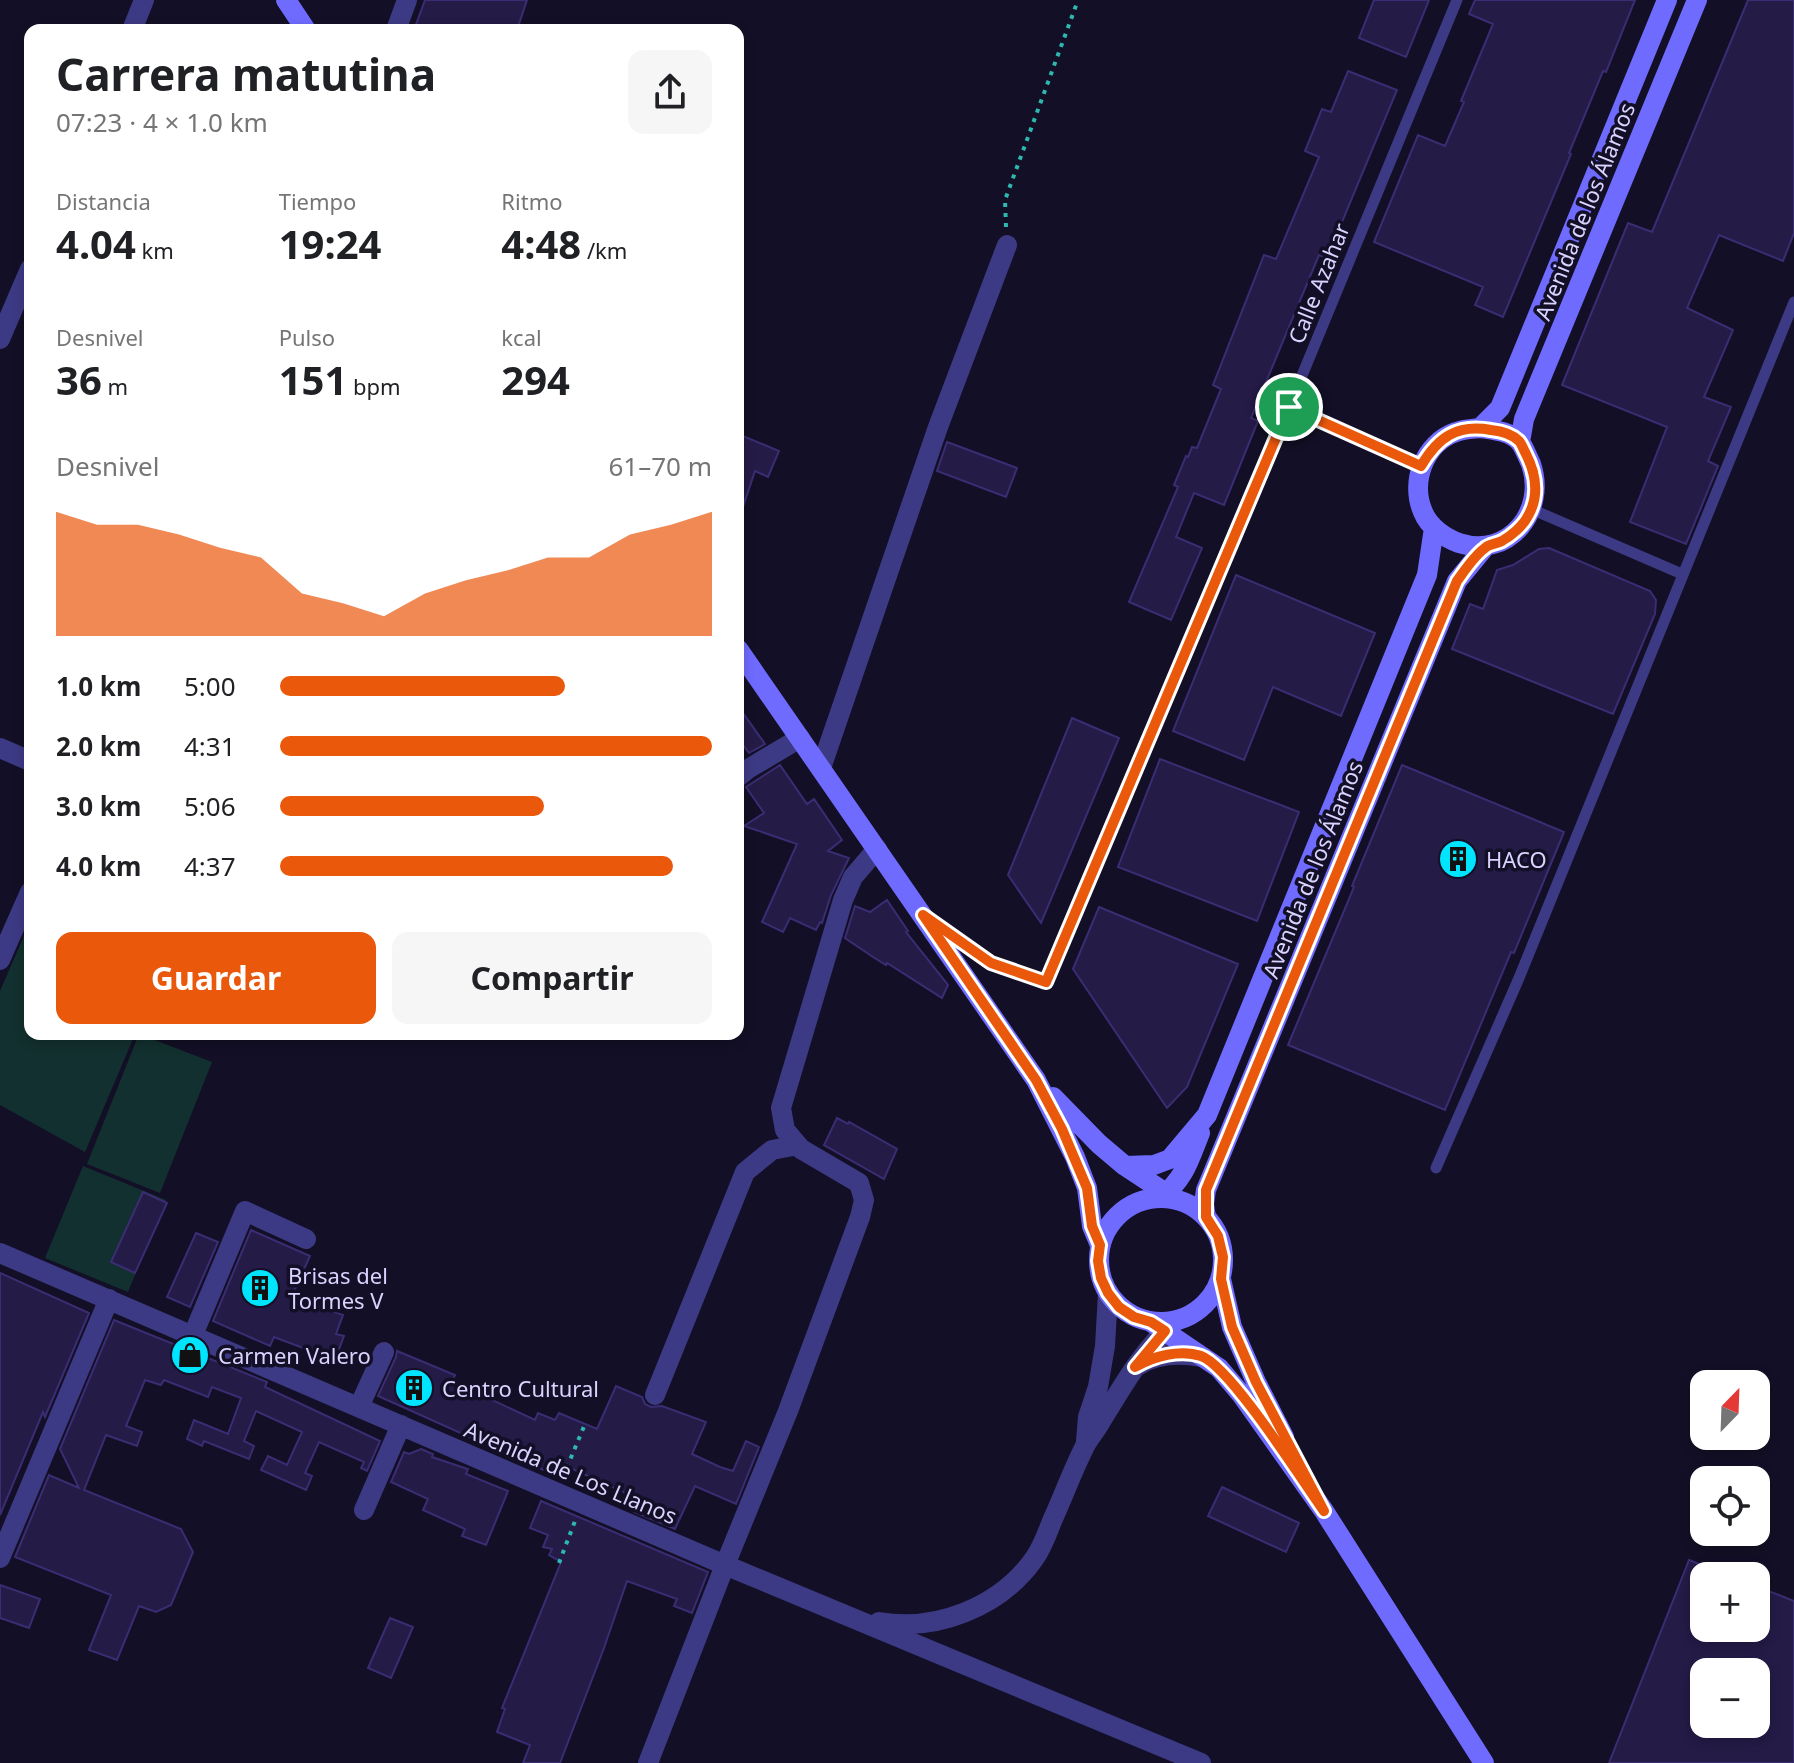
<!DOCTYPE html>
<html lang="es">
<head>
<meta charset="utf-8">
<style>
	body { margin:0; font-family:"Noto Sans",sans-serif; background:#f6f6f6; color:#202124; height:100vh; display:flex; flex-direction:column; font-size:30px; white-space:nowrap }
	* { box-sizing:border-box; margin:0 }
	p { font-size:26px; color:#757577 }
	.icon { flex:none; width:44px; height:44px; fill:none; stroke:currentColor; stroke-width:2; stroke-linecap:round; stroke-linejoin:round }
	.map { position:relative; flex:1; overflow:hidden }
	.drawer { position:absolute; left:24px; top:24px; width:720px; height:1016px; display:flex; flex-direction:column; background:#fff; border-radius:16px; box-shadow:0 4px 12px #0003 }
	.drawer>* { flex:none }
	.needle { width:52px; rotate:23deg }
	.controls { position:absolute; left:1690px; top:1370px; display:grid; gap:16px }
	.controls a { display:grid; place-items:center; width:80px; height:80px; border-radius:16px; background:#fff; box-shadow:0 4px 12px #0003; font-size:40px }
	.pin { position:absolute; display:grid; place-items:center; width:68px; height:68px; color:#fff; margin:-34px; border:4px solid #fff; border-radius:50%; box-shadow:0 2px 8px #0007 }
	.round { display:grid; place-items:center; flex:none; width:84px; height:84px; border-radius:16px; background:#f6f6f6 }
	.head { display:flex; align-items:center; justify-content:space-between; height:136px; padding:0 32px }
	h1 { font-size:44px; font-weight:700; line-height:60px }
	.metrics { display:grid; grid-template-columns:repeat(3,1fr); gap:12px; height:136px; padding:8px 32px }
	.metrics div { display:grid; align-content:center }
	.metrics b { font-size:40px; font-weight:700 }
	.metrics small { font-size:22px; font-weight:400 }
	.metrics p { font-size:22px }
	.chart { height:224px; padding:16px 32px }
	.chart p { display:flex; justify-content:space-between }
	.chart svg { width:100%; height:144px; margin-top:8px; fill:#ea580c; opacity:.7 }
	.action { display:flex; gap:16px; margin-top:auto; padding:16px 32px }
	.action a { flex:1; height:92px; border-radius:16px; background:#ea580c; color:#fff; font-size:32px; font-weight:700; line-height:92px; text-align:center }
	.action a+a { background:#f6f6f6; color:#202124 }
	ul { padding:0 32px; list-style:none; font-size:26px }
	li { display:grid; grid-template-columns:128px 96px 1fr; align-items:center; height:60px }
	li i { height:20px; border-radius:10px; background:#ea580c }
	.map>svg:first-child { display:block }
</style>
</head>
<body>
<div class="map">
<svg width="1794" height="1763" viewBox="0 0 1794 1763">
	<rect width="100%" height="100%" fill="#130f26"/>
	<path fill="#12302f" d="M30,922V1034H135L85,1152L0,1105V991Z
		M139,1034L212,1062L160,1193L87,1164Z
		M83,1166L166,1200L128,1292L45,1258Z"/>
	<path fill="#241b47" stroke="#3b2d73" stroke-width="2" fill-rule="evenodd" d="M425,0H527L517,30H414Z
		M1374,0H1429L1406,57L1359,38Z
		M1475,0H1635L1606,72L1603,71L1569,153L1571,154L1503,317L1475,305L1483,287L1374,242L1418,135L1445,146L1464,102L1461,101L1493,24L1469,14Z
		M1748,0H1794V233L1783,261L1719,235L1687,308L1733,330L1704,397L1731,407L1708,461L1718,466L1686,544L1630,522L1667,427L1562,385L1628,223L1652,232Z
		M1348,71L1397,90L1327,258L1319,255L1251,418L1258,421L1224,505L1194,493L1176,537L1202,548L1171,620L1129,602L1178,487L1174,485L1186,456L1188,457L1192,447L1197,448L1221,389L1213,385L1264,255L1276,259L1319,157L1305,151L1322,109L1331,112Z
		M738,434L779,451L768,477L755,471L741,513L738,512Z
		M947,442L1017,468L1006,497L937,471Z
		M1549,548L1650,591L1656,600L1655,614L1613,714L1452,649L1470,604L1483,609L1497,570L1513,565L1539,549Z
		M1236,575L1375,633L1341,716L1273,687L1244,760L1173,731Z
		M738,706L765,744L749,753L738,738Z
		M1072,718L1119,738L1041,923L1008,875Z
		M1160,759L1299,812L1257,921L1118,867Z
		M780,765L807,804L814,799L842,840L828,851L849,858L831,895L822,923L820,922L816,930L790,918L783,932L762,922L797,844L744,826L764,813L746,787Z
		M1402,765L1564,832L1514,953L1511,952L1445,1110L1288,1045L1354,887L1352,886Z
		M887,900L908,931L906,932L948,985L942,998L887,963L886,965L873,957L845,938L855,906L870,912Z
		M1099,907L1238,964L1187,1087L1167,1108L1073,969Z
		M837,1118L848,1124L849,1122L897,1149L884,1179L824,1145Z
		M143,1192L167,1203L135,1273L111,1262Z
		M251,1230L310,1256L292,1296L343,1315L336,1334L344,1336L335,1360L274,1337L270,1346L213,1321Z
		M196,1233L218,1242L190,1307L167,1297Z
		M0,1273L89,1313L45,1417L43,1412L0,1515Z
		M114,1320L267,1382L265,1387L380,1441L367,1471L361,1468L364,1462L319,1442L305,1473L312,1476L306,1490L261,1470L268,1456L287,1465L302,1432L256,1411L244,1441L254,1446L249,1459L204,1441L202,1446L187,1439L194,1420L228,1434L241,1398L212,1387L208,1397L164,1380L161,1385L145,1380L126,1426L142,1432L137,1446L106,1435L84,1490L181,1529L193,1552L171,1605L156,1612L139,1606L117,1660L89,1650L111,1595L15,1557L49,1475L79,1488L60,1449Z
		M397,1351L455,1375L452,1381L535,1420L538,1413L555,1420L559,1413L597,1429L616,1386L642,1397L645,1404L651,1407L662,1406L706,1422L692,1454L720,1467L733,1471L746,1441L759,1447L736,1504L695,1486L675,1529L634,1512L639,1499L555,1461L550,1473L378,1396L396,1357Z
		M421,1449L433,1454L432,1457L468,1469L466,1474L508,1491L486,1545L462,1536L465,1529L423,1510L428,1499L391,1482L404,1452L409,1454Z
		M1222,1487L1299,1523L1286,1552L1208,1516Z
		M541,1501L708,1572L692,1613L674,1606L677,1599L627,1581L604,1648L560,1763H523L530,1745L497,1732L505,1709L502,1708L561,1562L549,1555L552,1549L543,1547L548,1535L530,1528Z
		M1689,1560L1704,1566V1628H1756V1586L1794,1601V1763H1609ZM1704,1672H1756V1724H1704Z
		M0,1585L40,1599L29,1628L0,1618Z
		M390,1618L413,1627L391,1678L368,1668Z"/>
	<g fill="none" stroke-linecap="round" stroke-linejoin="round">
		<path stroke="#2fb8b0" stroke-width="4" stroke-dasharray="4 6" stroke-linecap="butt" d="M1006,227L1005,200L1078,0
			M563,1477L585,1424
			M559,1563L575,1521"/>
		<path stroke="#3d3a85" stroke-width="11" d="M1289,407L1421,466
			M1531,509L1682,574
			M934,924L991,963L1046,982L1289,407L1457,0
			M1436,1168L1519,978L1794,302"/>
		<path stroke="#3d3a85" stroke-width="20" d="M132,30L144,0
			M396,30L407,0
			M0,339L30,269
			M0,748L30,761
			M821,768L938,427L1007,245
			M738,777L748,769L800,738
			M0,960L30,892
			M0,1253L725,1565L1201,1763
			M193,1335L245,1211L306,1239
			M1139,1365C1158,1353 1180,1353 1202,1357
			M655,1395L745,1172L772,1150L798,1145
			M359,1407L384,1352
			M1086,1441L1088,1417L1098,1387L1105,1346L1108,1293
			M364,1510L401,1425
			M0,1558L109,1299
			M879,1622C936,1632 1000,1607 1034,1559C1042,1548 1047,1534 1052,1521C1063,1497 1072,1472 1084,1448C1088,1439 1095,1432 1100,1423C1122,1387 1143,1349 1176,1321
			M648,1763L725,1565L788,1411L860,1217L864,1200L859,1183L801,1149L785,1130L781,1108L843,900L853,877L877,849"/>
		<path stroke="#6f6bff" stroke-width="20" d="M286,0L306,30
			M1480,428L1500,408L1667,0
			M1480,428C1494,430 1510,431 1520,442C1524,447 1528,458 1531,464C1547,511 1509,559 1459,543C1445,538 1429,527 1423,512C1410,482 1424,443 1456,432C1464,429 1472,429 1480,428Z
			M1520,442L1524,419L1697,0
			M738,649L1036,1080L1075,1157L1087,1188L1092,1226L1100,1245
			M1053,1097L1099,1144L1125,1166L1175,1199
			M1125,1166L1154,1165L1170,1159L1207,1115L1427,575L1434,528
			M1099 1260a62 62 0 1 1 124 0a62 62 0 1 1-124 0Z
			M1161,1198C1185,1177 1188,1163 1200,1133
			M1206,1217L1204,1204L1206,1190L1457,581L1485,547
			M1221,1279L1232,1327L1256,1382L1284,1437
			M1151,1322L1219,1368L1241,1394L1324,1511L1484,1763"/>
	</g>
	<g fill="none" stroke-linecap="round" stroke-linejoin="round">
		<g stroke="#fff" stroke-width="16">
			<path id="route" d="M1289,407L1421,466C1438,437 1457,424 1491,430C1501,431 1512,434 1519,441C1521,443 1524,450 1525,452C1536,473 1540,495 1528,516C1523,526 1511,536 1502,541C1496,544 1489,544 1485,548C1474,556 1465,570 1457,581L1206,1190V1217L1218,1236L1223,1257L1221,1279L1232,1327L1256,1382L1324,1511C1302,1480 1230,1366 1201,1356C1180,1349 1154,1356 1135,1367L1165,1331L1151,1322L1134,1317L1119,1307L1108,1293L1101,1278L1098,1261L1100,1245L1092,1226L1087,1188L1062,1129L1036,1080L923,915L991,963L1046,982Z"/>
		</g>
		<use href="#route" stroke="#ea580c" stroke-width="10"/>
	</g>
	<defs>
		<g id="building-disc" transform="scale(2)"><circle r="9.5" fill="#00e5ff" stroke="#130f26"/><path d="M-4-6H4V6H1V3H-1V6H-4ZM-2.5-4.3h1.7v1.8h-1.7ZM.8-4.3h1.7v1.8H.8ZM-2.5-1h1.7V.8h-1.7ZM.8-1h1.7V.8H.8Z" fill="#111"/></g>
		<g id="shop-disc" transform="scale(2)"><circle r="9.5" fill="#00e5ff" stroke="#130f26"/><path d="M-5-2.5h2.3a2.7 3.5 0 0 1 5.4 0H5L5.5 6h-11ZM-1.5-2.5h3a1.5 2.3 0 0 0-3 0Z" fill="#111"/></g>
	</defs>
	<g fill-rule="evenodd">
		<use href="#building-disc" x="1458" y="859"/>
		<use href="#building-disc" x="260" y="1288"/>
		<use href="#shop-disc" x="190" y="1355"/>
		<use href="#building-disc" x="414" y="1388"/>
	</g>
	<g text-anchor="middle" dominant-baseline="central" stroke-width="7" stroke-linejoin="round" paint-order="stroke">
		<g font-size="22" fill="#d9d4ff" stroke="#130f26">
			<text transform="translate(1584 211) rotate(-68)">Avenida de los Álamos</text>
			<text transform="translate(1318 283) rotate(-68)">Calle Azahar</text>
			<text transform="translate(1312 869) rotate(-68)">Avenida de los Álamos</text>
			<text transform="translate(571 1472) rotate(23)">Avenida de Los Llanos</text>
		</g>
		<g font-size="22" fill="#d9d4ff" stroke="#130f26" text-anchor="start">
			<text x="1486" y="859">HACO</text>
			<text x="288" y="1275">Brisas del<tspan x="288" dy="25">Tormes V</tspan></text>
			<text x="218" y="1355">Carmen Valero</text>
			<text x="442" y="1388">Centro Cultural</text>
		</g>
	</g>
</svg>
<div class="controls">
<a><svg class="needle" viewBox="-14 -14 28 28"><path d="M0-13l5 13h-10z" fill="#e53935"/><path d="M0 13l5-13h-10z" fill="#757577"/></svg></a>
<a><svg class="icon" aria-label="locate" viewBox="0 0 24 24"><circle cx="12" cy="12" r="6"/><path d="M12 2v4M12 18v4M2 12h4M18 12h4"/></svg></a>
<a>+</a>
<a>−</a>
</div>
<div class="pin" style="left:1289px;top:407px;background:#1e9e55"><svg class="icon" aria-label="arrive" viewBox="0 0 24 24"><path d="M6 21V4h12l-3 4 3 4H6"/></svg></div>
<section class="drawer">
<div class="head"><div><h1>Carrera matutina</h1><p>07:23 · 4 × 1.0 km</p></div><a class="round"><svg class="icon" aria-label="share" viewBox="0 0 24 24"><path d="M12 15V3M7 8l5-5 5 5M5 13v7h14v-7"/></svg></a></div>
<div class="metrics">
<div><p>Distancia</p><b>4.04<small> km</small></b></div>
<div><p>Tiempo</p><b>19:24</b></div>
<div><p>Ritmo</p><b>4:48<small> /km</small></b></div>
</div>
<div class="metrics">
<div><p>Desnivel</p><b>36<small> m</small></b></div>
<div><p>Pulso</p><b>151<small> bpm</small></b></div>
<div><p>kcal</p><b>294</b></div>
</div>
<div class="chart"><p><span>Desnivel</span>61–70 m</p>
<svg viewBox="0 0 160 44" preserveAspectRatio="none"><path d="M0 44V6L10 10L20 10L30 13L40 17L50 20L60 31L70 34L80 38L90 31L100 27L110 24L120 20L130 20L140 13L150 10L160 6V44z"/></svg>
</div>
<ul>
<li><b>1.0 km</b>5:00<i style="width:66%"></i></li>
<li><b>2.0 km</b>4:31<i style="width:100%"></i></li>
<li><b>3.0 km</b>5:06<i style="width:61%"></i></li>
<li><b>4.0 km</b>4:37<i style="width:91%"></i></li>
</ul>
<div class="action"><a>Guardar</a><a>Compartir</a></div>
</section>
</div>
</body>
</html>
